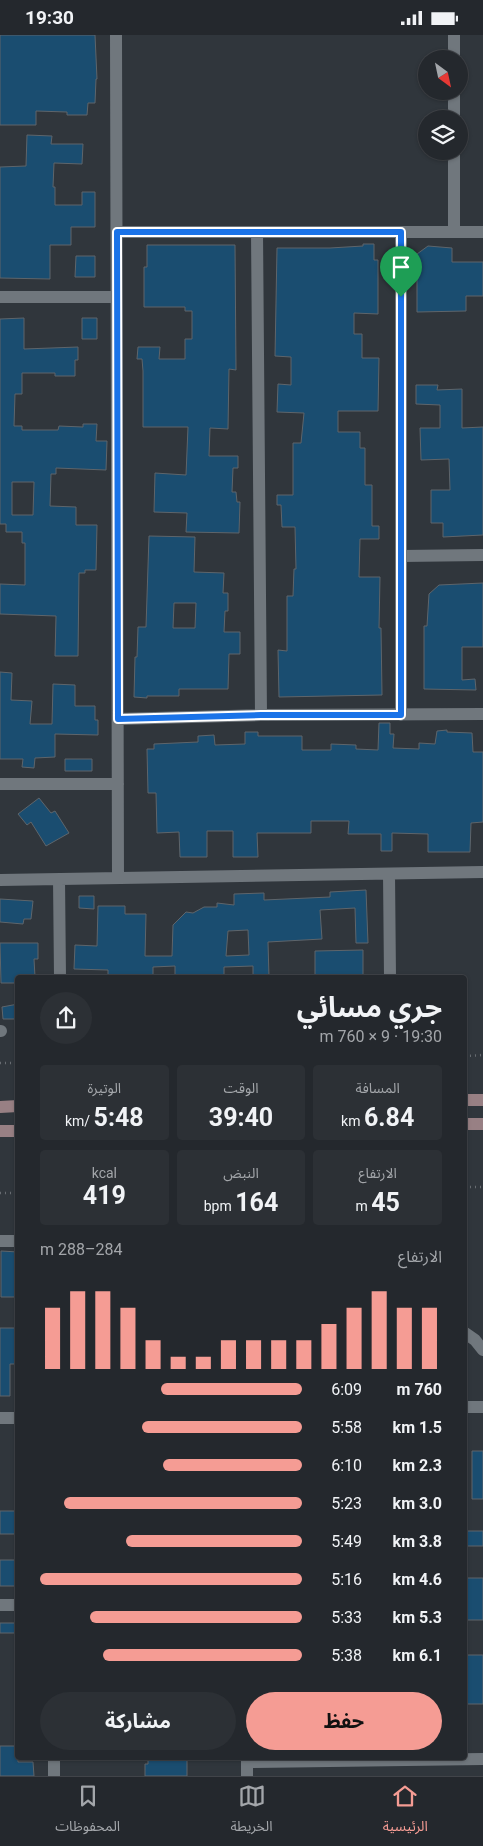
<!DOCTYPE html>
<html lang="ar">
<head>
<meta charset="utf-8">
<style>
	body { margin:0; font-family:Roboto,"Noto Sans Arabic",sans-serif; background:#2c3035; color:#f1f3f6; direction:rtl; height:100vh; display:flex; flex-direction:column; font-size:19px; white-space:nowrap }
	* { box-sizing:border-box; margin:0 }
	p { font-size:16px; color:#a3a6aa }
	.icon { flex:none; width:28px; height:28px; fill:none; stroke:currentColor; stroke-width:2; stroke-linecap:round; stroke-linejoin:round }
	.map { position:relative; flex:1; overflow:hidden; direction:ltr }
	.details { position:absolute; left:15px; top:940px; width:452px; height:785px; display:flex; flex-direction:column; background:#24282d; border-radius:5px; box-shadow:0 1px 4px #0004,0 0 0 1px #414449; direction:rtl }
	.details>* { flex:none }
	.needle { width:32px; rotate:147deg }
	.buttons { position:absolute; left:418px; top:15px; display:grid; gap:10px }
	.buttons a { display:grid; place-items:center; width:50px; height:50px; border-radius:50%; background:#24282d; box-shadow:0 1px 4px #0004,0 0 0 1px #414449; font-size:25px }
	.pin { position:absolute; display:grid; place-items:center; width:42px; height:42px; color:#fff; margin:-51px -21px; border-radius:50% 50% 50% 0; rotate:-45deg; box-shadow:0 0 5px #0007 }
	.pin .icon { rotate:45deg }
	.round { display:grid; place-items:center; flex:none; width:52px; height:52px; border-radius:26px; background:#2c3035 }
	.headline { display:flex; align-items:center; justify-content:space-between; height:85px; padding:0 25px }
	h1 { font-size:28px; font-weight:700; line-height:38px }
	.metrics { display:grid; grid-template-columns:repeat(3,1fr); gap:8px; height:85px; padding:5px 25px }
	.metrics div { display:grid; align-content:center; border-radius:5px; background:#2c3035; text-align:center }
	.metrics b { font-size:25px; font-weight:700 }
	.metrics small { font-size:14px; font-weight:400 }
	.metrics p { font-size:14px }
	.chart { height:140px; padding:10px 25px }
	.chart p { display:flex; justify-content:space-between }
	.chart svg { width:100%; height:90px; margin-top:5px; stroke:#f59c94; stroke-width:6 }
	.action { display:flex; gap:10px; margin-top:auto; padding:10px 25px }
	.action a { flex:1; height:58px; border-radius:30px; background:#f59c94; color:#111; font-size:20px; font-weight:700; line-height:58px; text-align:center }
	.action a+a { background:#2c3035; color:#f1f3f6 }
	ul { padding:0 25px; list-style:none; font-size:16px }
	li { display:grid; grid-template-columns:80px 60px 1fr; align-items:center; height:38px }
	li i { height:12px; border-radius:6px; background:#f59c94 }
	.status { display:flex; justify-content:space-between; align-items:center; height:35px; padding:0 25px; background:#24282d; direction:ltr }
	.status svg { height:14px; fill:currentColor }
	.dock { display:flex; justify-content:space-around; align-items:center; height:70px; border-top:1px solid #414449; background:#24282d; font-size:14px; color:#a3a6aa }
	.dock a { display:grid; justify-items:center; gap:2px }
	.dock .active { color:#f59c94 }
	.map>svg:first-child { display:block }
</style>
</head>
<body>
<div class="status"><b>19:30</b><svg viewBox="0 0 49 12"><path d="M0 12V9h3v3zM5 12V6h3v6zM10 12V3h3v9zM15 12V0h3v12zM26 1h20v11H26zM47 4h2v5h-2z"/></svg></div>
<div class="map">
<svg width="483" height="1741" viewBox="0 0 483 1741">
	<rect width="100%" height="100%" fill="#30363c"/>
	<path fill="#1a4d70" stroke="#5e656b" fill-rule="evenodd" d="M0,0H95L97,44H96L95,68H88L87,80H67V77L36,76V90H0Z
		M27,100L52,101L51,109H83L82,129L54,128L53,152H55V170H82V157H95V192H71V210H50V244L0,243V132L26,131Z
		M363,209H374V225H378V279L354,278V299H362V323H379L378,376H338V397H360V413H365V450H372V491H379V504H360L359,542H380L379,593H381L382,660L279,662L278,615L287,616V561H293L294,534H296L295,492H282L281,470H277V460H293V408H301L304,378L277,377L278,349L291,350V322L275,321L277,213H330L363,211Z
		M147,210H235L236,335L229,334L228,394L210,393L209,421H238V433H233L232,457H236L237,467H240L239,498L186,497L187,478L154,477L155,438L186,440L188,392H143V336L142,324H137L138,312H160L159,324H185V304H192V276H185V272H144V232H147Z
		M428,211L452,213V227H483V261H466V276L417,277V219Z
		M76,221H95V242H75Z
		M24,283V314L78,312V325H75V341H55V338H22V359H15L14,391H22V395H58L59,391L83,392V389H97L96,406H107L106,435L56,433V439H51L50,471L76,472V490H97L96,535H85V538H79L78,621H55L56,581L0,579V549L25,550V508H22V497H6V489H0V284ZM12,447H34L33,480H12Z
		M82,283H97V304H82Z
		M416,350H438L437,355L462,354V393L483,392V500L443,502V488H431V455H450L449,424L421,425L420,393H440V370L416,369Z
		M149,501L195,502L194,537L224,538L223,558H228V576H225L224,597H240V619H229L228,654H179V661H147V663L134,662L135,622H137L138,592H146ZM174,568H196L195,593H173Z
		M483,548V612H462V645L475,644L476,655L424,654V591H427L429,559L439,550Z
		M0,637L12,638L11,665L32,666L30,689H52L53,649L75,650V671H95V685H98V700L55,699V722L35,723L34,733L22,732L23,724H0Z
		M379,688H390V699H394L393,713L419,714V708L435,709L437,696L447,695V697L472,698L473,717H483V787L471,788L470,817H428V799L392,798V816H381V799H348L349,786H311V798H257L258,822H233V796H207V822H180L179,797L157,798L156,758H148L147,714H154V709L198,707V701L214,700L215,710L245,709V697H258V701H302V715H331V709L356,710V714L378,715Z
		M65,724H92V736H65Z
		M39,763L51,778L55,776L69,798L46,811L31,787L27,790L18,779Z
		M366,855L368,908H356L355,873L320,875L322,904L268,907L269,942H253V931L224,932V942H175V931L153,932V942H108V935L74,934L75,910L97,911L98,871H125V879H146L145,921H172L173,890L186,877L193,878L204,872H217V868L234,870V859L264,858V865L330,862V857ZM248,895L249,920L226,921L228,896Z
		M79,861H94V874L79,873Z
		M0,864L33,866L31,884H24L23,889L0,887Z
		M0,908H38V924H34L35,942H18V948H1Z
		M363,915V942H315V916Z
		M18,969V984H3L2,972Z
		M1,1216L18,1217V1262H1Z
		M0,1293H18V1329H10V1361H0Z
		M472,1416H483V1464H472Z
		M0,1476H18V1499H0Z
		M465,1496H483V1511H465Z
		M0,1525H18V1551H0Z
		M467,1543H483V1585H467Z
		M0,1588H18V1598H0Z
		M465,1620H483V1669H465Z
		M0,1711H18V1727H33L34,1741H0Z
		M148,1722H187V1741H145V1729H148Z"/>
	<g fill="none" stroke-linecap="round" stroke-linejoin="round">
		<path stroke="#676c71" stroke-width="2.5" stroke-dasharray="1 4" stroke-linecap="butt" d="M465,1021L483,1020
			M0,1028H18
			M465,1152H483
			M0,1158H18"/>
		<path stroke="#70777d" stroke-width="12" d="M116,0L118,843
			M454,0V24
			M454,56V84
			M454,116V197
			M117,197H483
			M257,197L261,680
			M401,197V680
			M0,262H116
			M402,521L483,520
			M118,684L261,680L483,679
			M0,749H118
			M389,839L390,942
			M59,844L60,942
			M0,845L483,837
			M0,996H1
			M0,1206H18
			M465,1298L475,1305L483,1315
			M465,1372H483
			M0,1383H18
			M0,1570H18
			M54,1722V1741
			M247,1722V1741
			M247,1727L483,1724"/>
		<path stroke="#988084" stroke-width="12" d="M465,1065H483
			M0,1072L18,1071
			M465,1089H483
			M0,1096H18"/>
	</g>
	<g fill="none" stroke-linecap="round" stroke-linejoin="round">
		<g stroke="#fff" stroke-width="10">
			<path id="route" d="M117,197H401V680H261L118,684Z"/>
		</g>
		<use href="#route" stroke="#1a73e8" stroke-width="6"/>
	</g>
</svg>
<div class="buttons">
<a><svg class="needle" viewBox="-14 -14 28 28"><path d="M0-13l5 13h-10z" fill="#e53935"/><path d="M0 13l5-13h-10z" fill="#a3a6aa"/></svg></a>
<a><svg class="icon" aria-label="layers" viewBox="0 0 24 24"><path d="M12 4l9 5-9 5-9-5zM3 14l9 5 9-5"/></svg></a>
</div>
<div class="pin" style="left:401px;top:262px;background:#1e9e55"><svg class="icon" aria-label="arrive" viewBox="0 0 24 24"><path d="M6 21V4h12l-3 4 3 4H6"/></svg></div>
<section class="details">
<div class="headline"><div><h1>جري مسائي</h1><p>19:30 · 9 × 760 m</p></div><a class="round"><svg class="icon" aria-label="share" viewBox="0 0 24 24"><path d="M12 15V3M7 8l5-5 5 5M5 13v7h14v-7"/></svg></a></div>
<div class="metrics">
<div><p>المسافة</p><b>6.84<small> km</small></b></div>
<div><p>الوقت</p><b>39:40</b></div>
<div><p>الوتيرة</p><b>5:48<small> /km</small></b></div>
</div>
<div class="metrics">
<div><p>الارتفاع</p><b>45<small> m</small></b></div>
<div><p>النبض</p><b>164<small> bpm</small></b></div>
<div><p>kcal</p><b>419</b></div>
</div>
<div class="chart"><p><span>الارتفاع</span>284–288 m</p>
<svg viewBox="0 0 160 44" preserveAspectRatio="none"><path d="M5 44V14M15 44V6M25 44V6M35 44V14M45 44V30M55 44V38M65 44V38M75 44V30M85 44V30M95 44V30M105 44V30M115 44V22M125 44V14M135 44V6M145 44V14M155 44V14"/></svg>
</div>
<ul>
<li><b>760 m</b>6:09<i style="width:54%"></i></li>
<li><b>1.5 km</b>5:58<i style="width:61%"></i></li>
<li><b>2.3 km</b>6:10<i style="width:53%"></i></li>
<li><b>3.0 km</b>5:23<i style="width:91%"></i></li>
<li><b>3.8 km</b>5:49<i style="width:67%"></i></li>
<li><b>4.6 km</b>5:16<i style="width:100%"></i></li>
<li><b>5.3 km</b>5:33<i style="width:81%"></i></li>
<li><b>6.1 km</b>5:38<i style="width:76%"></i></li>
</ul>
<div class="action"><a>حفظ</a><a>مشاركة</a></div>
</section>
</div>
<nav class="dock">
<a class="active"><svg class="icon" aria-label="home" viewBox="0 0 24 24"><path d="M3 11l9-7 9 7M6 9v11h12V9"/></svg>الرئيسية</a>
<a><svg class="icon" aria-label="map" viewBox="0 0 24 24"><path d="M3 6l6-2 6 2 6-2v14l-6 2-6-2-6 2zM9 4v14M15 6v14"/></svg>الخريطة</a>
<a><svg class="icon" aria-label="saved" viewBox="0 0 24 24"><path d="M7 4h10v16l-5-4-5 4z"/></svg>المحفوظات</a>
</nav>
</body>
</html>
